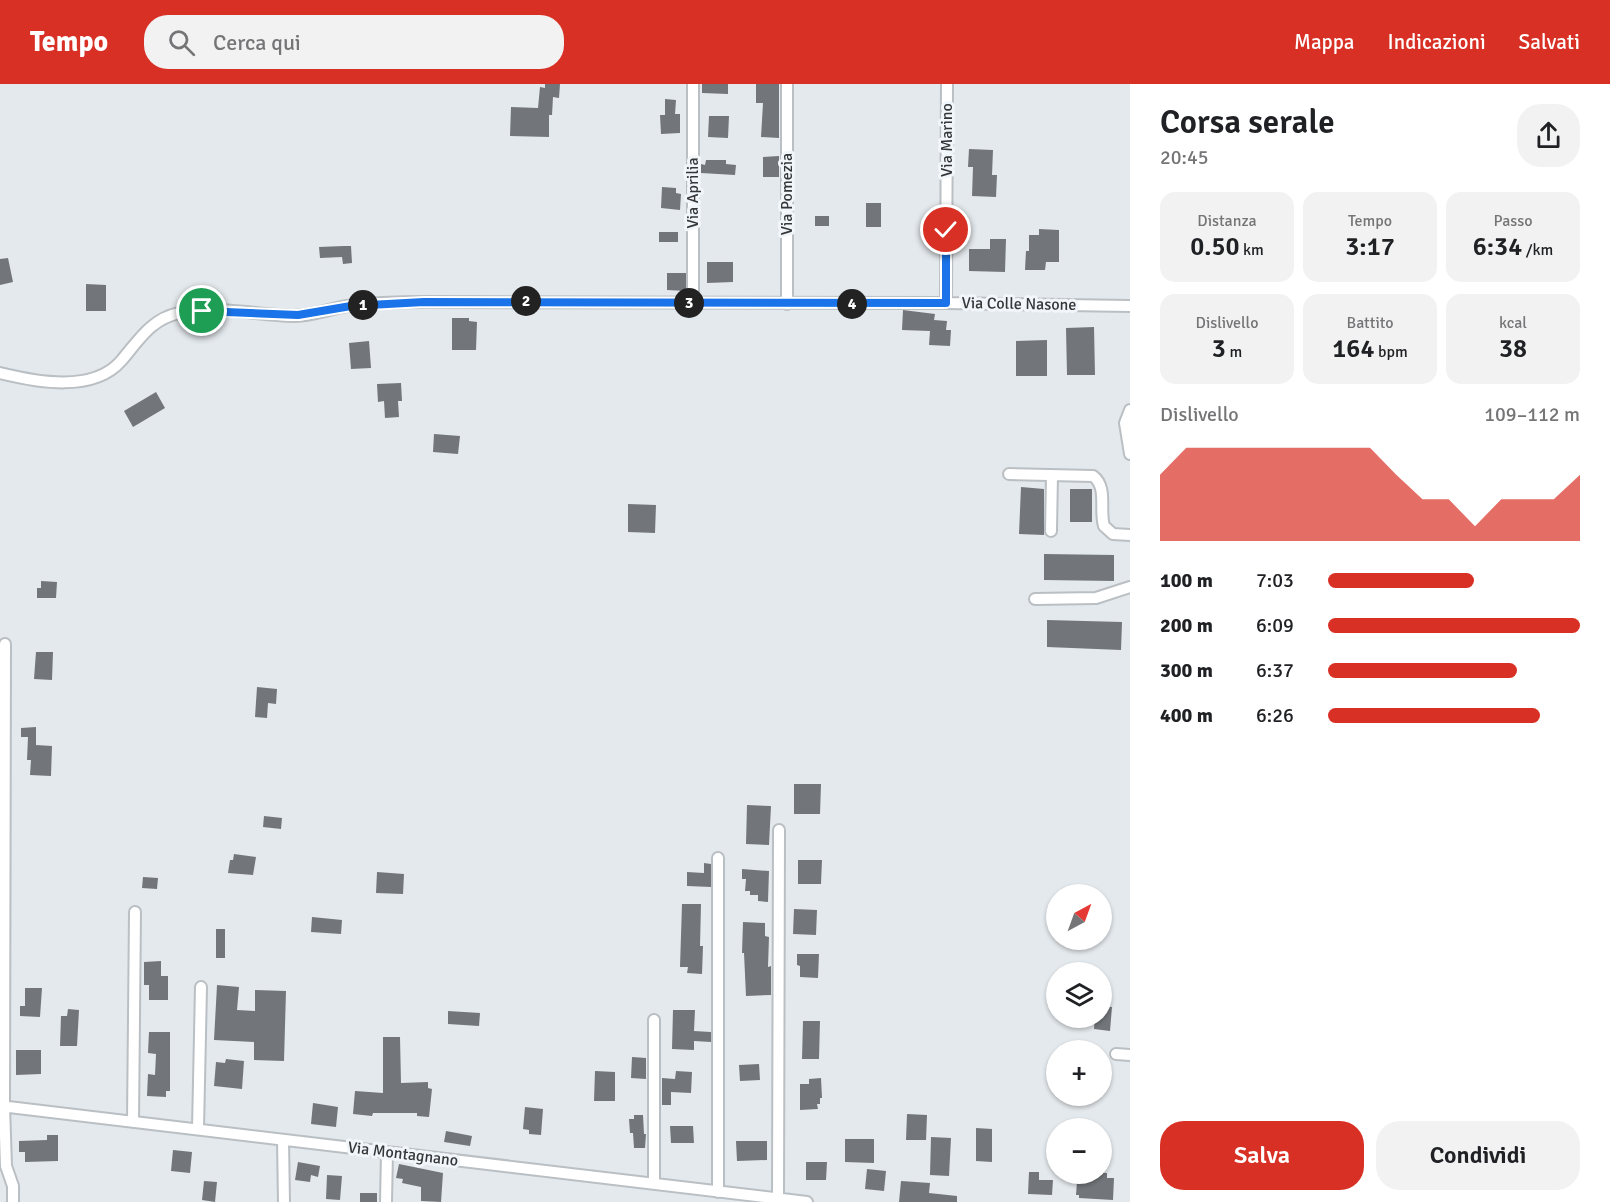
<!DOCTYPE html>
<html lang="it">
<head>
<meta charset="utf-8">
<style>
	body { margin:0; font-family:Signika,sans-serif; background:#f2f2f2; color:#202124; height:100vh; display:flex; flex-direction:column; font-size:22px; white-space:nowrap }
	* { box-sizing:border-box; margin:0 }
	p { font-size:20px; color:#757577 }
	.icon { flex:none; width:33px; height:33px; fill:none; stroke:currentColor; stroke-width:2; stroke-linecap:round; stroke-linejoin:round }
	.map { position:relative; flex:1; overflow:hidden }
	.side { display:flex; flex-direction:column; background:#fff; width:480px }
	.side>* { flex:none }
	.needle { width:39px; rotate:41deg }
	.tools { position:absolute; left:1046px; top:800px; display:grid; gap:12px }
	.tools a { display:grid; place-items:center; width:66px; height:66px; border-radius:50%; background:#fff; box-shadow:0 2px 4px #0004; font-size:30px }
	.pin { position:absolute; display:grid; place-items:center; width:51px; height:51px; color:#fff; margin:-26px; border:3px solid #fff; border-radius:50%; box-shadow:0 2px 6px #0007 }
	.km { position:absolute; width:30px; height:30px; margin:-15px; border-radius:50%; background:#222; color:#fff; font-size:16px; line-height:30px; text-align:center }
	.round { display:grid; place-items:center; flex:none; width:63px; height:63px; border-radius:24px; background:#f2f2f2 }
	.headline { display:flex; align-items:center; justify-content:space-between; height:102px; padding:0 30px }
	h1 { font-size:33px; font-weight:600; line-height:45px }
	.figures { display:grid; grid-template-columns:repeat(3,1fr); gap:9px; height:102px; padding:6px 30px }
	.figures div { display:grid; align-content:center; border-radius:15px; background:#f2f2f2; text-align:center }
	.figures b { font-size:26px; font-weight:600 }
	.figures small { font-size:16px; font-weight:400 }
	.figures p { font-size:16px }
	.chart { height:168px; padding:12px 30px }
	.chart p { display:flex; justify-content:space-between }
	.chart svg { width:100%; height:108px; margin-top:6px; fill:#d93025; opacity:.7 }
	.cta { display:flex; gap:12px; margin-top:auto; padding:12px 30px }
	.cta a { flex:1; height:69px; border-radius:24px; background:#d93025; color:#fff; font-size:24px; font-weight:600; line-height:69px; text-align:center }
	.cta a+a { background:#f2f2f2; color:#202124 }
	ul { padding:0 30px; list-style:none; font-size:20px }
	li { display:grid; grid-template-columns:96px 72px 1fr; align-items:center; height:45px }
	li i { height:15px; border-radius:8px; background:#d93025 }
	header { display:flex; align-items:center; gap:36px; box-sizing:border-box; height:84px; padding:0 30px; background:#d93025; color:#fff }
	header strong { font-size:28px }
	nav { display:flex; gap:33px; margin-inline-start:auto; font-size:21px }
	.search { width:420px; height:54px; background:#f2f2f2; display:flex; align-items:center; gap:15px; box-sizing:border-box; padding:0 21px; border-radius:24px; color:#757577; font-size:22px }
	main { display:flex; flex:1; min-height:0 }
	.map>svg:first-child { display:block }
</style>
</head>
<body>
<header>
<strong>Tempo</strong>
<div class="search"><svg class="icon" aria-label="search" viewBox="0 0 24 24"><circle cx="10" cy="10" r="6"/><path d="M15 15l6 6"/></svg>Cerca qui</div>
<nav><a>Mappa</a><a>Indicazioni</a><a>Salvati</a></nav>
</header>
<main>
<div class="map">
<svg width="1130" height="1118" viewBox="0 0 1130 1118">
	<rect width="100%" height="100%" fill="#e4e9ed"/>
	<path fill="#72767a" d="M545,0H560L559,14L553,13L552,31H549V53L510,52L511,23L538,24L540,3L545,4Z
		M702,0H728V10L702,9Z
		M756,0H779V54L761,53L763,19H756Z
		M665,15L676,16L675,30H680V49L661,50L660,31H665Z
		M709,32H729L728,54L708,53Z
		M969,65L993,66L992,91H997L996,113L972,112L973,83H968Z
		M779,72V93H763V73Z
		M706,76H726V80L736,81L735,91L701,89V80L705,81Z
		M662,103L676,104V109L681,110L680,126L661,124Z
		M866,119H881V143H866Z
		M815,132H829V142H815Z
		M1039,145L1059,146V178H1046L1045,186H1025L1026,167H1029V151H1039Z
		M659,148H678V158H659Z
		M990,155H1006L1005,188L969,187V165H990Z
		M344,162H351L352,179L343,180L342,173L320,174L319,163Z
		M8,174L13,198L0,201V175Z
		M707,178H733V198L707,199Z
		M667,189H686V207L667,206Z
		M86,200L106,201V227H86Z
		M903,226L935,230L934,236L947,237L946,246H951L950,262L929,261L930,247L902,246Z
		M452,234H469V237L477,238L476,266H452Z
		M1094,243L1095,291H1067L1066,244Z
		M1047,256V292H1016V257Z
		M369,257L371,284L351,285L349,259Z
		M401,299L402,317H398L399,333L385,334L384,317L378,318L377,300Z
		M156,308L165,324L133,343L124,327Z
		M434,350L460,352L458,370L433,368Z
		M1021,403L1044,405V451L1019,450Z
		M1070,405H1092V438H1070Z
		M628,420L656,421L655,449L628,448Z
		M1044,470L1114,471V497L1044,496Z
		M41,497L57,498L56,514H37V504H41Z
		M1047,536L1122,538L1121,566L1047,563Z
		M36,568H53L52,596L34,595Z
		M257,603L277,605L276,620L268,619L267,634L255,633Z
		M36,643V661L52,662L51,692L30,691L31,676H27L28,653H21V644Z
		M794,700H821L820,730H794Z
		M747,721L771,722L769,761L746,760Z
		M264,732L282,734L281,745L263,743Z
		M234,770L256,773L253,791L228,789L230,776H233Z
		M798,776H822L821,800H798Z
		M704,779L711,780V803L687,802V788L704,789Z
		M742,785L769,787L768,818L758,817V811H750V807H745L746,795H742Z
		M377,788L404,790L403,810L376,809Z
		M143,793L158,794L157,805L142,804Z
		M682,820H701L700,862H703L702,890L687,889L688,883H680Z
		M794,825L817,826L816,851L793,850Z
		M312,833L342,836L341,850L311,848Z
		M743,838L765,839V852L769,853L768,883L771,882V911L746,912L744,869H742Z
		M216,845H225V874H216Z
		M797,870H819L818,894L800,893V882L797,881Z
		M161,877V892H168V916H149V901H144V878Z
		M217,901L239,903L237,926L255,927V906L286,907L284,977L254,976V958L214,956Z
		M25,904H42L40,933L20,932V922H25Z
		M1101,922L1112,923L1110,947L1094,945L1095,933H1101Z
		M68,925L79,926L77,962H60L61,932H67Z
		M673,926H695L694,947L711,948V958L694,957V966L672,965Z
		M448,927L480,929L479,942L448,940Z
		M803,937H820L819,975H802Z
		M149,948H170V1007H166V1013L147,1012L148,990L155,991L156,970L148,969Z
		M383,953H400L401,999L428,998V1004L432,1005L429,1033L417,1032V1029H373L372,1032L353,1030L355,1007L383,1009Z
		M16,966H41V990L16,991Z
		M632,973L646,974V995L631,994Z
		M226,975L244,977L242,1005L214,1002L216,978L225,979Z
		M759,980L760,996L740,997L739,981Z
		M595,987L615,988V1017H594Z
		M676,987L692,988L691,1009L671,1008V1021H662V994L675,995Z
		M821,994L822,1014H820V1020H817L818,1025L800,1026V1000H809V995Z
		M313,1019L338,1023L336,1043L311,1040Z
		M525,1023L543,1025L541,1051L529,1050V1046L523,1045Z
		M907,1030L927,1031L926,1056H906Z
		M634,1031H643L644,1050H646L645,1064H634L633,1049H630L629,1035H634Z
		M670,1042H693L694,1059H671Z
		M976,1044L992,1045V1078L976,1077Z
		M446,1047L472,1052L470,1062L444,1058Z
		M47,1051H58V1077L25,1078V1068H19V1057L47,1056Z
		M931,1053L951,1054L949,1092L930,1091Z
		M845,1055H874V1079L845,1078Z
		M736,1057H767V1076L737,1077Z
		M173,1066L192,1068L190,1089L171,1087Z
		M298,1078L320,1082L318,1093L311,1091L310,1098L295,1096Z
		M806,1078H827L826,1096H806Z
		M399,1080L443,1089L441,1118L421,1117V1103L402,1099L403,1095L396,1094Z
		M867,1085L886,1087L884,1107L865,1105Z
		M1029,1088H1039V1096H1053L1052,1111L1028,1110Z
		M1082,1089H1107V1094H1114L1113,1116L1079,1114V1111H1076L1077,1097H1082Z
		M327,1091L342,1092L340,1116L326,1115Z
		M204,1097L217,1098L215,1118L202,1116Z
		M901,1097L930,1099L929,1109L957,1112V1118H899Z
		M360,1109H377V1118H360Z"/>
	<g fill="none" stroke-linecap="round" stroke-linejoin="round">
		<g stroke="#babfc3" stroke-width="14">
			<path id="minor" d="M693,219V0
				M946,219L947,0
				M787,220V0
				M0,289C37,298 93,309 121,277C139,256 151,235 179,229C216,221 256,231 293,232C311,232 329,225 347,222C372,219 399,218 424,218L946,219L1130,222
				M1130,326L1125,339L1130,370
				M1009,390L1093,392C1108,403 1099,426 1104,442L1113,450L1130,451
				M1051,447L1052,391
				M1035,515L1096,514L1130,503
				M5,560L4,1022L6,1082L13,1102V1118
				M718,774V1108
				M1116,970L1130,971
				M0,1022L807,1118
				M133,1038L135,828
				M198,1045L201,903
				M283,1056L284,1118
				M654,1100V936
				M778,1115L779,746
				M386,1118L387,1068"/>
		</g>
		<use href="#minor" stroke="#fff" stroke-width="10"/>
	</g>
	<g fill="none" stroke-linecap="round" stroke-linejoin="round">
		<g stroke="#fff" stroke-width="12">
			<path id="route" d="M202,227L298,231L351,222L424,218L946,219V146"/>
		</g>
		<use href="#route" stroke="#1a73e8" stroke-width="8"/>
	</g>
	<g text-anchor="middle" dominant-baseline="central" stroke-width="6" stroke-linejoin="round" paint-order="stroke">
		<g font-size="16" fill="#343637" stroke="#f1f6fa">
			<text transform="translate(947 56) rotate(-90)">Via Marino</text>
			<text transform="translate(693 109) rotate(-90)">Via Aprilia</text>
			<text transform="translate(787 110) rotate(-90)">Via Pomezia</text>
			<text transform="translate(1019 220) rotate(1)">Via Colle Nasone</text>
			<text transform="translate(403 1070) rotate(7)">Via Montagnano</text>
		</g>
	</g>
</svg>
<div class="tools">
<a><svg class="needle" viewBox="-14 -14 28 28"><path d="M0-13l5 13h-10z" fill="#e53935"/><path d="M0 13l5-13h-10z" fill="#757577"/></svg></a>
<a><svg class="icon" aria-label="layers" viewBox="0 0 24 24"><path d="M12 4l9 5-9 5-9-5zM3 14l9 5 9-5"/></svg></a>
<a>+</a>
<a>−</a>
</div>
<div class="pin" style="left:202px;top:227px;background:#1e9e55"><svg class="icon" aria-label="arrive" viewBox="0 0 24 24"><path d="M6 21V4h12l-3 4 3 4H6"/></svg></div>
<div class="pin" style="left:946px;top:146px;background:#d93025"><svg class="icon" aria-label="check" viewBox="0 0 24 24"><path d="M5 12l5 5 9-10"/></svg></div>
<b class="km" style="left:363px;top:221px">1</b>
<b class="km" style="left:526px;top:217px">2</b>
<b class="km" style="left:689px;top:219px">3</b>
<b class="km" style="left:852px;top:220px">4</b>
</div>
<section class="side">
<div class="headline"><div><h1>Corsa serale</h1><p>20:45</p></div><a class="round"><svg class="icon" aria-label="share" viewBox="0 0 24 24"><path d="M12 15V3M7 8l5-5 5 5M5 13v7h14v-7"/></svg></a></div>
<div class="figures">
<div><p>Distanza</p><b>0.50<small> km</small></b></div>
<div><p>Tempo</p><b>3:17</b></div>
<div><p>Passo</p><b>6:34<small> /km</small></b></div>
</div>
<div class="figures">
<div><p>Dislivello</p><b>3<small> m</small></b></div>
<div><p>Battito</p><b>164<small> bpm</small></b></div>
<div><p>kcal</p><b>38</b></div>
</div>
<div class="chart"><p><span>Dislivello</span>109–112 m</p>
<svg viewBox="0 0 160 44" preserveAspectRatio="none"><path d="M0 44V17L10 6L20 6L30 6L40 6L50 6L60 6L70 6L80 6L90 17L100 27L110 27L120 38L130 27L140 27L150 27L160 17V44z"/></svg>
</div>
<ul>
<li><b>100 m</b>7:03<i style="width:58%"></i></li>
<li><b>200 m</b>6:09<i style="width:100%"></i></li>
<li><b>300 m</b>6:37<i style="width:75%"></i></li>
<li><b>400 m</b>6:26<i style="width:84%"></i></li>
</ul>
<div class="cta"><a>Salva</a><a>Condividi</a></div>
</section>
</main>
</body>
</html>
